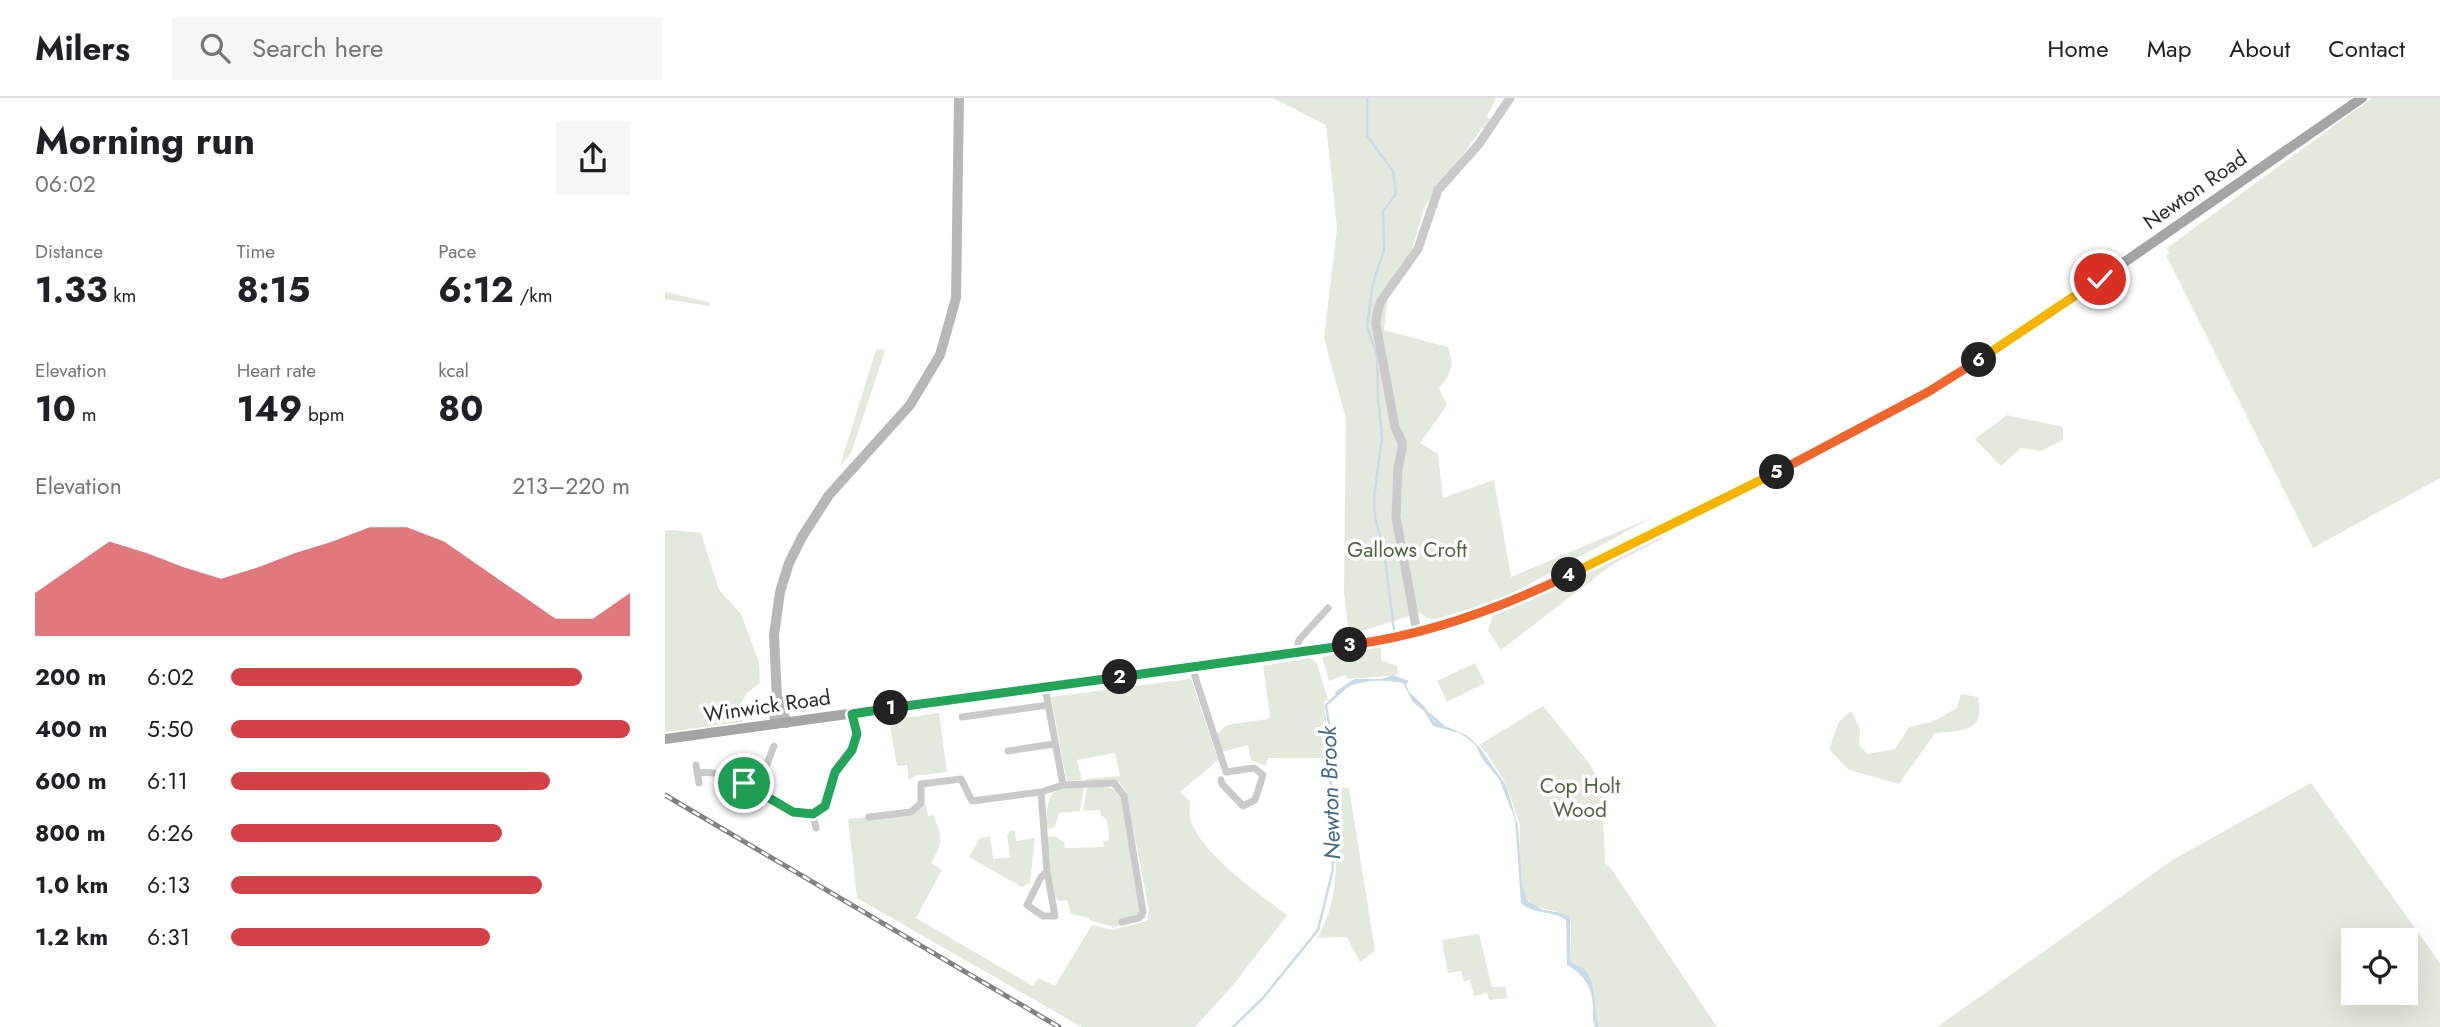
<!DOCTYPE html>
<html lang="en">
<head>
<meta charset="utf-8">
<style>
	body { margin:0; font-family:Jost,sans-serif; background:#f6f6f6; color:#202124; height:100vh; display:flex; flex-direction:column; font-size:26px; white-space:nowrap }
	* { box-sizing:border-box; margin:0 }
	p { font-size:23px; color:#757577 }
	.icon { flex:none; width:38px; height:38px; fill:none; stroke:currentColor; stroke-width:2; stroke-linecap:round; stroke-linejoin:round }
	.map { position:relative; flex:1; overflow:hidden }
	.sheet { display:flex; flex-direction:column; background:#fff; width:665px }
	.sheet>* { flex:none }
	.fabs { position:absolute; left:1676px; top:830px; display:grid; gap:14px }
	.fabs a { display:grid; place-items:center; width:77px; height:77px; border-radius:0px; background:#fff; box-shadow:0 7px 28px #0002; font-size:35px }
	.pin { position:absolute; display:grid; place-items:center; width:60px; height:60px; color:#fff; margin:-30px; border:4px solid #fff; border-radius:50%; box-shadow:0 2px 7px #0007 }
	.km { position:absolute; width:35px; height:35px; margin:-18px; border-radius:50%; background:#222; color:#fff; font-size:19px; line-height:35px; text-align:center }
	.round { display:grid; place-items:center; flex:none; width:74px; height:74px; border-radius:0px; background:#f6f6f6 }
	.head { display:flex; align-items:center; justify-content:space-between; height:119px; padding:0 35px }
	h1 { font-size:38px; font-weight:700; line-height:52px }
	.metrics { display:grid; grid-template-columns:repeat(3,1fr); gap:10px; height:119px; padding:7px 35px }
	.metrics div { display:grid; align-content:center }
	.metrics b { font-size:35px; font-weight:700 }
	.metrics small { font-size:19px; font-weight:400 }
	.metrics p { font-size:19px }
	.chart { height:196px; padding:14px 35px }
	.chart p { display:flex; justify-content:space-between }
	.chart svg { width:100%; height:126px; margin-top:7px; fill:#d44048; opacity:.7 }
	ul { padding:0 35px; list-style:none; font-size:23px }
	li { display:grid; grid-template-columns:112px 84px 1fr; align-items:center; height:52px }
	li i { height:18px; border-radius:9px; background:#d44048 }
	header { display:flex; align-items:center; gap:42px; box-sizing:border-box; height:98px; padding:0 35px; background:#fff; border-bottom:2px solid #e0e0e0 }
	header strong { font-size:33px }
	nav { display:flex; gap:38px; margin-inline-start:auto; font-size:24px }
	.search { width:490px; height:63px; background:#f6f6f6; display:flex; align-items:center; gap:18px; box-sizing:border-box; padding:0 24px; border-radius:0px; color:#757577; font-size:26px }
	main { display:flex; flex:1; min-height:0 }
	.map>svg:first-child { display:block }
</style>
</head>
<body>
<header>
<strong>Milers</strong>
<div class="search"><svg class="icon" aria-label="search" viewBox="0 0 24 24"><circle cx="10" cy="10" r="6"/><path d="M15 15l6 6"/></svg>Search here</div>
<nav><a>Home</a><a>Map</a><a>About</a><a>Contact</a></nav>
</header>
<main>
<section class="sheet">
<div class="head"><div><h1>Morning run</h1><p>06:02</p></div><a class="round"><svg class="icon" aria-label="share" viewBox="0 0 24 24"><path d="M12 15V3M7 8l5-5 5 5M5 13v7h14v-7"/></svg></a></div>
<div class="metrics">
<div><p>Distance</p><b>1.33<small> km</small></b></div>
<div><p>Time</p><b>8:15</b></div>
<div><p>Pace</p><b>6:12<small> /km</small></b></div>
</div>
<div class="metrics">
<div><p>Elevation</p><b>10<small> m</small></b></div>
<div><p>Heart rate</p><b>149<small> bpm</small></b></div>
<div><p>kcal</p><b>80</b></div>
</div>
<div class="chart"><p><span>Elevation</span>213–220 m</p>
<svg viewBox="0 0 160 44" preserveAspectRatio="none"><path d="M0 44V29L10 20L20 11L30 15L40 20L50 24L60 20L70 15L80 11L90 6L100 6L110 11L120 20L130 29L140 38L150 38L160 29V44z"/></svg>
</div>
<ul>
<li><b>200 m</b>6:02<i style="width:88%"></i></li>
<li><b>400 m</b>5:50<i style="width:100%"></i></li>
<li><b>600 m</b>6:11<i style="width:80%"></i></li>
<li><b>800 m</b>6:26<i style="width:68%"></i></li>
<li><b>1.0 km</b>6:13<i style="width:78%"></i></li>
<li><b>1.2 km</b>6:31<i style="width:65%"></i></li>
</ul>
</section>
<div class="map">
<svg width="1775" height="929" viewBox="0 0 1775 929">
	<rect width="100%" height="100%" fill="#fff"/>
	<path fill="#e3e9dc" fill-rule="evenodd" d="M608,0H831L822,19L826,22L820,31L817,30L790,68L771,91L759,110L743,165L724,189L719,232L783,249C789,265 787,277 774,290L782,307L755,345L773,356L778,400L829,382L846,479L988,419L833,503L770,521L762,520L755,515L684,537L679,495L681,321L659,240L672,130L661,27Z
		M1707,0H1775V380L1648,450L1501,157L1504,156L1502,150Z
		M0,194L44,204L45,208L0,201Z
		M216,251L220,253L186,355L175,368L211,252Z
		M1342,317L1398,329V342L1376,353L1356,350L1336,368L1310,341Z
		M6,432L36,435L54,492L76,516L94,564L95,585L83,594L75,606L78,624L0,634V433Z
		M995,437L997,441L948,466L836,552L823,533L828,516L897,486Z
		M716,548V562L732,568L733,577L683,581L680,577L664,583L657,559Z
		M645,560L652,565L663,602L659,603L661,620L660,660H603L601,668L586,662L583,647L556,654L551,637L562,627L602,621L605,617L598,568Z
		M810,565L820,585L782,604L772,583Z
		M524,581H526L553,662L515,694L525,703C525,709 524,715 525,720C533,753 595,797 622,817L569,886L530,929H417L192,800L183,721L248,715V708L261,707L263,718L269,717C269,722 272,725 273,729C279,743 273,753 266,765L277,772L251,820L368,888L373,880L390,888L427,827L447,832L482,823L484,812L461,694L454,684H422L421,681L455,678L450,655L412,662L417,682L403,683L401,680L386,599Z
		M1296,596L1313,599C1321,635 1297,632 1270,635L1234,686L1184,672L1164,651L1174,624L1186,613L1195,631L1194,648L1203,656L1230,651L1244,629L1267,624L1292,610Z
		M878,608L924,665L937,688L940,765L945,769L1052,929H934C929,915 932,883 920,872C916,869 909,867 905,863L906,824L898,815L869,808L858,795L854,766L855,727L841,686L823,657L814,647Z
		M274,615L282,674L249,678L244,683L242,667L232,668L224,622Z
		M1646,685L1775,865V929H1272L1509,761ZM1689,842H1741V894H1689Z
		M422,688C431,688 442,687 449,692C469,708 477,793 481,820L447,830L446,828L424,822L425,820L406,816L402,802L394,803L390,798L380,741L382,738L391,739L399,744L400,750L439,749L438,743L444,742L442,722L436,717L435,712L418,713Z
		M419,689L415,713L394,715L390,729L383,731C380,724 382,721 382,714C385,686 396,690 419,689Z
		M669,689L684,690L710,853L695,864L682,839L652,840C679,798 670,737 669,689Z
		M350,732L351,743L370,740L365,785L357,789L304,759L315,740L325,738L328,761L345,759L342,737L345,733Z
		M814,836L827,889H841L842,900L824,902L822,895L809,898L805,882L799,883L796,873L783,875L777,842Z"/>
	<path fill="#cadbe8" d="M728,577L744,583L741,586L744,594L759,608L769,623L803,638L815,650L841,687L853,728L857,787L863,803L878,812L898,815L905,819V863C909,867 916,868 920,872C932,883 929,915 934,929H930C927,921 928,915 928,907C927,888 917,875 902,867L901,822C888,812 869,817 856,805L850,721L834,681L818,662L811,648L802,640L794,635L768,628L759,613L747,603L738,585C722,582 701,581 685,588C679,591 678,595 672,599L670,594L689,581H717Z"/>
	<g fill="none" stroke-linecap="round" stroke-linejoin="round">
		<path stroke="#cadbe8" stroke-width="2.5" d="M702,0V38L728,73L731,96L718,113L719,152L708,185L702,228L712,257L713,301L717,340L709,400L710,420L719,451L729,532
			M763,615L779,629
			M568,929L598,900L653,832L668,771L664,626L661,607L672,597"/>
		<path stroke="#cacaca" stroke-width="7" d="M630,555L634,542L663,510
			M527,569L561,674L589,670L598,677L590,702L578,708L557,686L556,682
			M380,589L398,687
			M297,619L383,607
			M343,653L389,646
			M31,667L34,685
			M32,675C68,670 94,700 125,713C132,716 141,715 148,716L160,708L170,674L187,652L192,636L187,616
			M91,694L109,648
			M376,694L382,774L390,818H378L362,807L376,779L382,774
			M148,716L151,730
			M204,719L246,714L256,705V686L296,681L307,703L376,694L398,687L449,685L459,698L478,814L474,820L457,824"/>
		<path stroke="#cacaca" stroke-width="9" d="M752,535L731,419L733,370L737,351V344L730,329L711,226L712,215L716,203L753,151L773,92L814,46L845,0"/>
		<path stroke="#b7b7b7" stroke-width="10" d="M112,601L116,603L121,625
			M110,626L109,609L112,601L109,537L115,494L124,465L137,439L164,397L245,307L275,257L291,200L294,0"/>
		<path stroke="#a5a5a5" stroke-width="10" d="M0,641L708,544L752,535L808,519L875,491L1082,389L1263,294L1364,230L1697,0"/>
		<g stroke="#828282" stroke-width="5">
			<path id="rail" d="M0,697L394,929"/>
		</g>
		<use href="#rail" stroke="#fff" stroke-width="2.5" stroke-dasharray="8" stroke-linecap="butt"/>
	</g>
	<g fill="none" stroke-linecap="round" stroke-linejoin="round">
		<g stroke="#fff" stroke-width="14">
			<path id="split-1" d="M79,685L128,714L148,716L160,708L170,674L187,652L192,636L187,616L226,610"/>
		</g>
		<g stroke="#fff" stroke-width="14">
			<path id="split-2" d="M226,610L455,579"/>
		</g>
		<g stroke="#fff" stroke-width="14">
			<path id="split-3" d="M455,579L685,547"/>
		</g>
		<g stroke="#fff" stroke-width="14">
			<path id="split-4" d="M685,547C762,537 834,511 904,477"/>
		</g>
		<g stroke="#fff" stroke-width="14">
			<path id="split-5" d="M904,477L1112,374"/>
		</g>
		<g stroke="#fff" stroke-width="14">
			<path id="split-6" d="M1112,374L1263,294L1314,262"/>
		</g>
		<g stroke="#fff" stroke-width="14">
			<path id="split-7" d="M1314,262L1435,181"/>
		</g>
		<use href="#split-1" stroke="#22a559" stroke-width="9"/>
		<use href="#split-2" stroke="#22a559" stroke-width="9"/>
		<use href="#split-3" stroke="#22a559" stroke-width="9"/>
		<use href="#split-4" stroke="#f0652b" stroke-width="9"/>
		<use href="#split-5" stroke="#f5b400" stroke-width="9"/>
		<use href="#split-6" stroke="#f0652b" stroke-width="9"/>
		<use href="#split-7" stroke="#f5b400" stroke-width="9"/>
	</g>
	<g text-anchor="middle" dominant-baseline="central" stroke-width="7" stroke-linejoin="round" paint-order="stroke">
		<g font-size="21" fill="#2d2d2d" stroke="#fff">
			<text transform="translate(1530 92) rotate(-35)">Newton Road</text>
			<text transform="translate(102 608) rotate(-8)">Winwick Road</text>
		</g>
		<g font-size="21" fill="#50643f" stroke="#fff">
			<text x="742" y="452">Gallows Croft</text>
			<text x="915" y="688">Cop Holt<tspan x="915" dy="24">Wood</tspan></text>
		</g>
		<g font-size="23" font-style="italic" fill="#436c87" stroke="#fff">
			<text transform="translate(665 695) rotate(-92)">Newton Brook</text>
		</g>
	</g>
</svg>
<div class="fabs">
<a><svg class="icon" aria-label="locate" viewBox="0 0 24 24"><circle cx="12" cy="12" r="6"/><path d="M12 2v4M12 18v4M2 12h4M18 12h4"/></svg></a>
</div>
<div class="pin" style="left:79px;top:685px;background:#1e9e55"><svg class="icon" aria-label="arrive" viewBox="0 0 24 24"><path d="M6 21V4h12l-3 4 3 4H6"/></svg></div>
<div class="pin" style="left:1435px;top:181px;background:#d93025"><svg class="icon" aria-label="check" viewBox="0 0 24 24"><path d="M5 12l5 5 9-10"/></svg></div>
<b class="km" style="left:226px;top:610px">1</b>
<b class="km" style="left:455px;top:579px">2</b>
<b class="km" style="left:685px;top:547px">3</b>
<b class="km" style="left:904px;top:477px">4</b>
<b class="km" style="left:1112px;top:374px">5</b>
<b class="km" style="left:1314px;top:262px">6</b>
</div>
</main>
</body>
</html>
